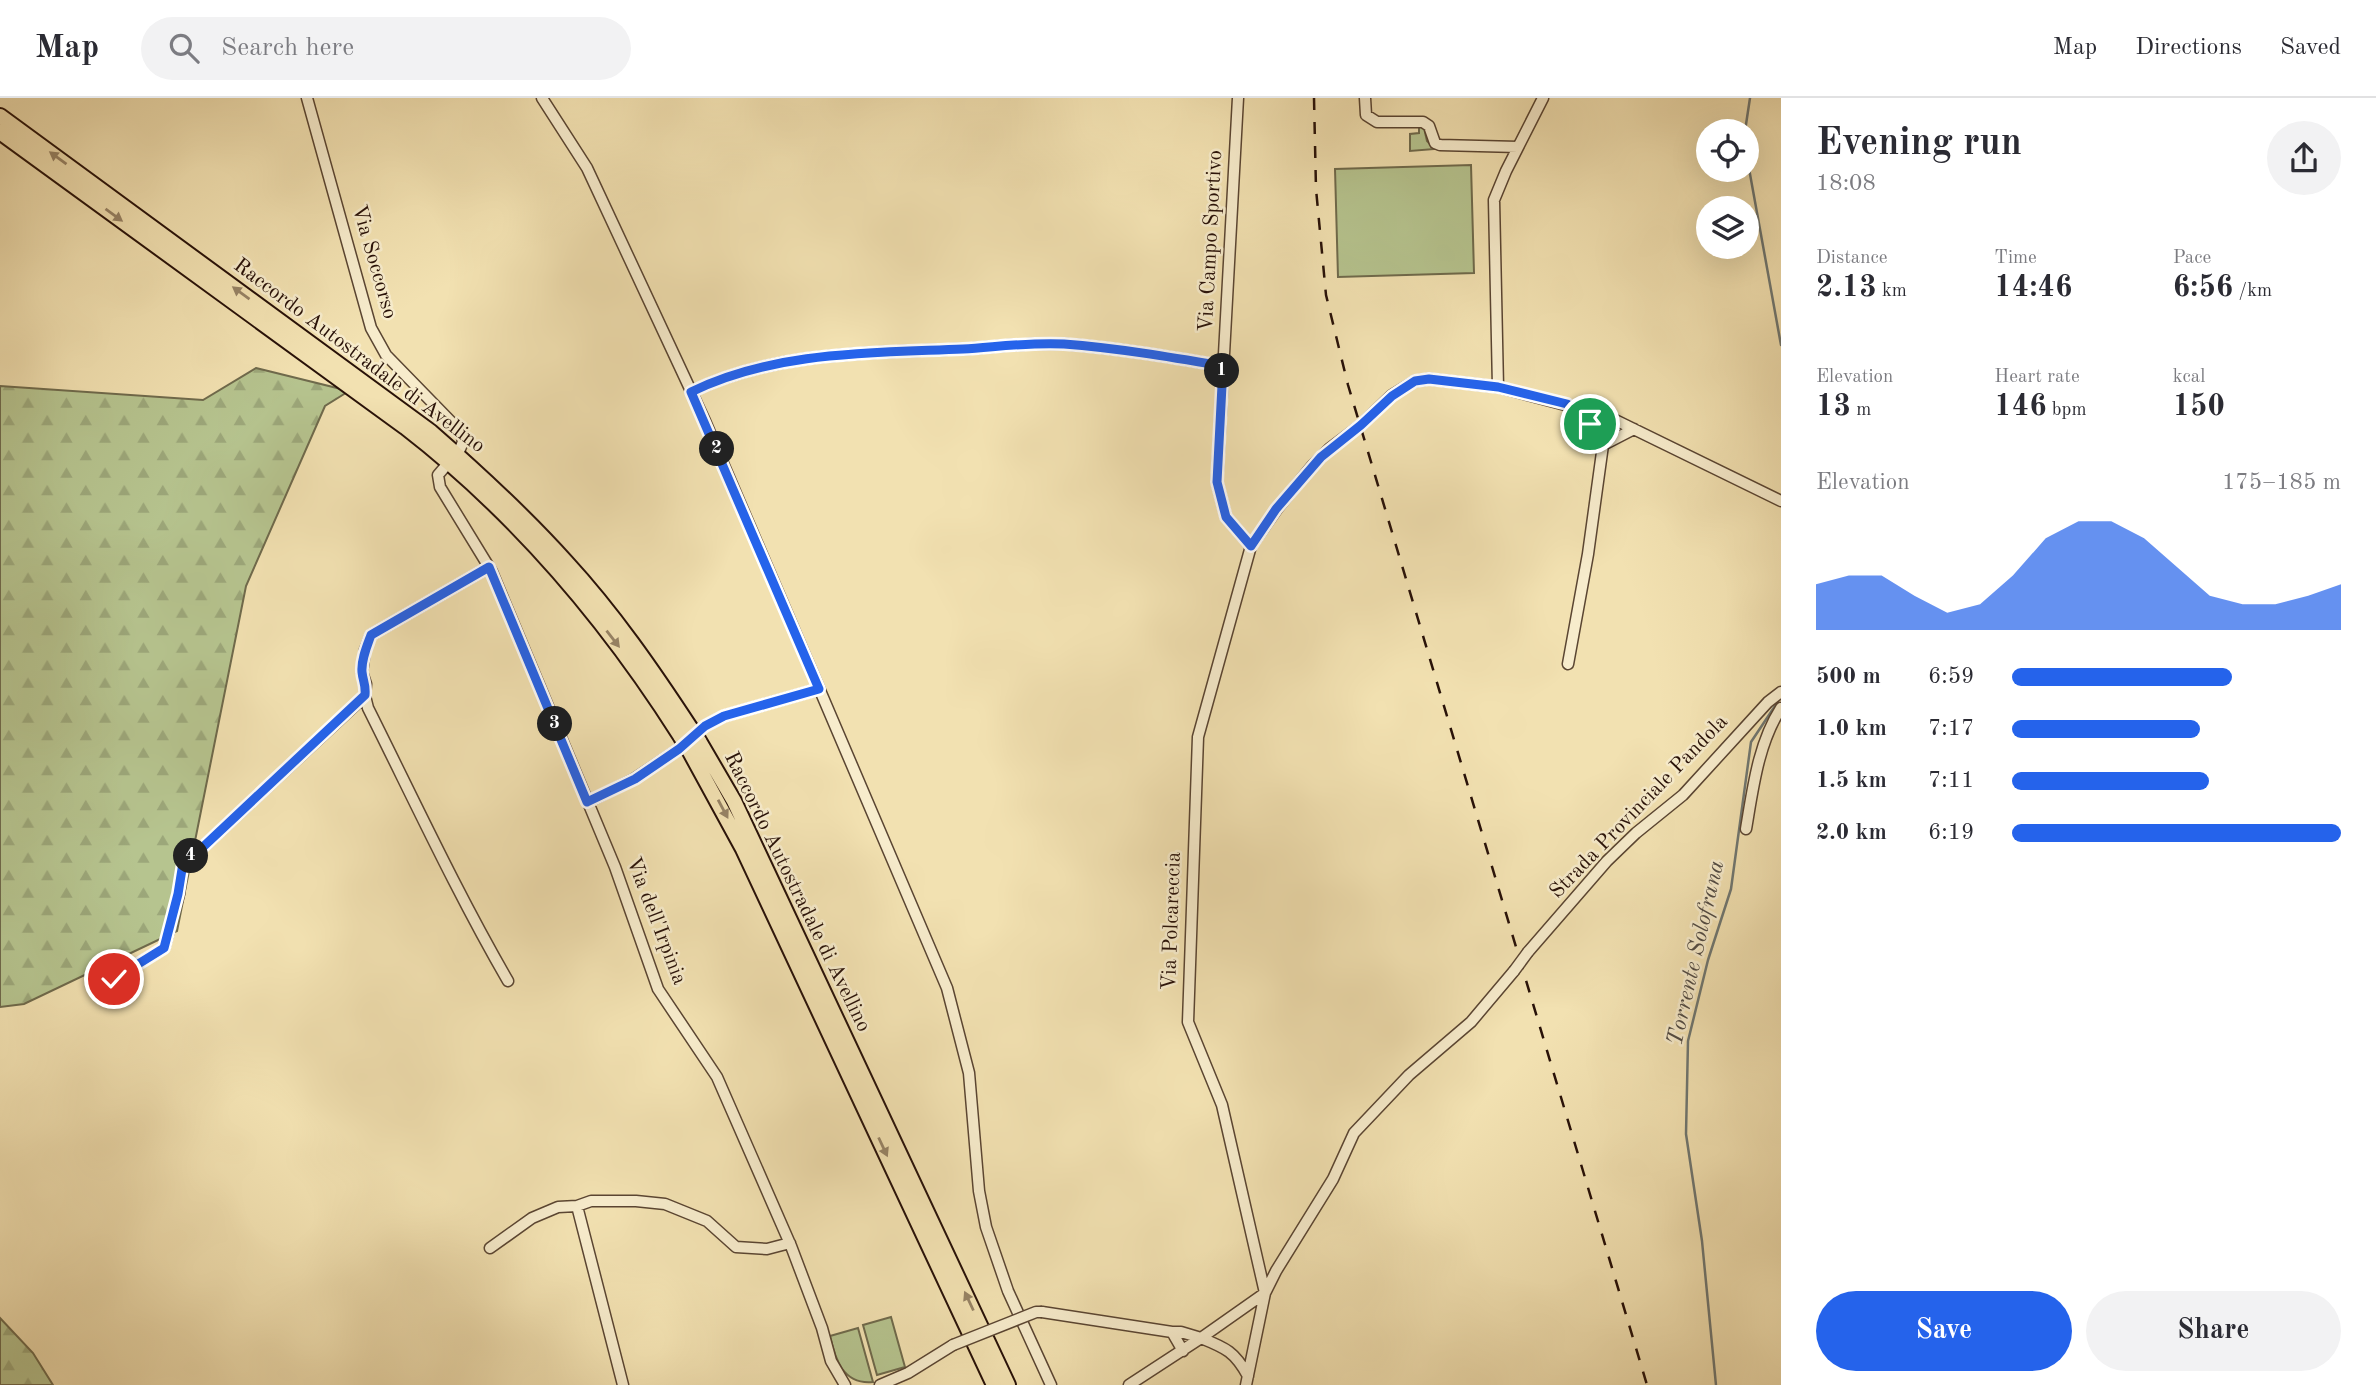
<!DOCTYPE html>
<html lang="en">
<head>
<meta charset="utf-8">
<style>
	body { margin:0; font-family:"Old Standard TT",serif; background:#f2f2f3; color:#2b2b33; height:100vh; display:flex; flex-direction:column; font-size:26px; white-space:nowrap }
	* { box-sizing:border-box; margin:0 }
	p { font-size:23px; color:#7c7c81 }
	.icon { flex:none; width:38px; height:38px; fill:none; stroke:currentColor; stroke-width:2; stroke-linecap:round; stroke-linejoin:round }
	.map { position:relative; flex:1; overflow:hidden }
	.details { display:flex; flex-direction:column; background:#fff; width:595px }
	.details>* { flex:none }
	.controls { position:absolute; left:1696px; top:21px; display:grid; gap:14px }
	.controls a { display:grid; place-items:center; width:63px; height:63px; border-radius:50%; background:#fff; box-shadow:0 7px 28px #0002; font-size:35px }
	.pin { position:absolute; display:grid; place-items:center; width:60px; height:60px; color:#fff; margin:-30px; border:4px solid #fff; border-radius:50%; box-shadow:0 2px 7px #0007 }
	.km { position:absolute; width:35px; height:35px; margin:-18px; border-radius:50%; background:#222; color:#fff; font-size:19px; line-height:35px; text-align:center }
	.round { display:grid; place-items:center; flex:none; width:74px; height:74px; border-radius:37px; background:#f2f2f3 }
	.summary { display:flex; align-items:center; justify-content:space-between; height:119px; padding:0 35px }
	h1 { font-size:38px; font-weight:700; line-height:52px }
	.metrics { display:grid; grid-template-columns:repeat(3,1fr); gap:10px; height:119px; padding:7px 35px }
	.metrics div { display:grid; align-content:center }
	.metrics b { font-size:30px; font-weight:700 }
	.metrics small { font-size:19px; font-weight:400 }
	.metrics p { font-size:19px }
	.chart { height:196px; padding:14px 35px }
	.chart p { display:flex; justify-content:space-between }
	.chart svg { width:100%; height:126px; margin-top:7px; fill:#2563eb; opacity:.7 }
	.primary-button { display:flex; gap:14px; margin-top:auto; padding:14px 35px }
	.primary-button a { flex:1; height:80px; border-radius:42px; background:#2563eb; color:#fff; font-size:28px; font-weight:700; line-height:80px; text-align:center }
	.primary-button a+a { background:#f2f2f3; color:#2b2b33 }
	ul { padding:0 35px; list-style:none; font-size:23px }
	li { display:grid; grid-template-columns:112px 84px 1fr; align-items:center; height:52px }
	li i { height:18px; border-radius:9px; background:#2563eb }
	header { display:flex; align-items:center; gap:42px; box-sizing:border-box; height:98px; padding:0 35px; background:#fff; border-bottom:2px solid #e1e1e2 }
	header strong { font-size:33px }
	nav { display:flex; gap:38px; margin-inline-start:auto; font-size:24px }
	.search { width:490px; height:63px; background:#f2f2f3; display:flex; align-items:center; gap:18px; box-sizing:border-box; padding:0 24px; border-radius:38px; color:#7c7c81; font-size:26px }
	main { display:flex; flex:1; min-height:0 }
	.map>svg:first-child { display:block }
</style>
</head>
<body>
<header>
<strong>Map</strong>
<div class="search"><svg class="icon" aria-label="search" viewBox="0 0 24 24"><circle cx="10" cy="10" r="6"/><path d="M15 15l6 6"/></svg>Search here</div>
<nav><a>Map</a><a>Directions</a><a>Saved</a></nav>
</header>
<main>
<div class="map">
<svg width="1781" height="1287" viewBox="0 0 1781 1287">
	<defs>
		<pattern id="forest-firs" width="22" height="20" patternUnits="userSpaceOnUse" patternTransform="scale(1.75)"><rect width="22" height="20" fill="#b6c48f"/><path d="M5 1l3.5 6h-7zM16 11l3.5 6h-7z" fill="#9ca77a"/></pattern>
	</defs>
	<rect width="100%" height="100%" fill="#f2e1b1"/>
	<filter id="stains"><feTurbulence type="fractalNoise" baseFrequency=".00286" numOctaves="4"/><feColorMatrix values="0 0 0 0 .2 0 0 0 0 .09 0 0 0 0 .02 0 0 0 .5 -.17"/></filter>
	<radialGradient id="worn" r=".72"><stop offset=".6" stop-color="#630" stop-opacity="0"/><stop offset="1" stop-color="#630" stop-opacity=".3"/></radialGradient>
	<path fill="url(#forest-firs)" stroke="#6f6a4c" stroke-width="2" d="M256,270L349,293L325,308L246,488L177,833L24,906L0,909V288L203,302Z
		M0,1220L33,1255L53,1287H0Z"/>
	<path fill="#b6c48f" stroke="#6f6a4c" stroke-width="2" d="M1419,27L1424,30L1427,43L1435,51L1410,53V36L1419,35Z
		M1471,67L1474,175L1338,179L1335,71Z
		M891,1219L905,1269L877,1277L863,1227Z
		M858,1230L873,1284C843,1287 835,1261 830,1238Z"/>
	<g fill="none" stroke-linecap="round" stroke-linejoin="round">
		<path stroke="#707771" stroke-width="2.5" d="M1745,33L1750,0
			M1746,54L1781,247
			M1716,1287L1702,1143L1686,1036L1688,943L1708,862L1731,791L1751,644L1777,605"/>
		<g stroke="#5a4532" stroke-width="13">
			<path id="minor" d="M307,0L371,230L386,257L461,334L463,344L460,351
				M542,0L587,70L705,323L947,890L969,975L979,1093L986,1129L1008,1193L1051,1287
				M1238,0L1217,384L1226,419L1251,448L1277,411L1312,368L1329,351L1361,327L1392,297L1415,283L1429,281L1498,289L1607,318L1781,403
				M1365,0L1366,17L1377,24H1423L1429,28L1435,45L1440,47L1518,49
				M1498,289L1494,102L1506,73L1543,0
				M691,294C774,253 872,255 963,251C996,249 1031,244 1064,246C1117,250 1170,259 1223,268
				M1569,308L1590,326L1603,346
				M1603,347L1634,331
				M444,370L438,377L440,389L492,474L615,769L658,891L717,979L791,1148L822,1230L831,1263L845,1287
				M489,469L371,537L365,552L362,574L366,586L365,598L368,610C414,702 457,795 508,883
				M1568,566L1588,456L1607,318
				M588,704L634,681L679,651L705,628L724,618L819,591
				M1746,731C1753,690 1758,646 1781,610
				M1528,854L1607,763L1636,735L1683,697L1768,604L1781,594
				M99,890L164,850L179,796L183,765L203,749L365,598
				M577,1108L623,1287
				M490,1150L532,1120L558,1109L577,1108L591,1103H636L665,1106L707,1123L736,1149L767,1151L790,1145
				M1042,1214L1172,1234
				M1183,1253L1172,1234H1181L1201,1240L1265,1195L1276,1173L1333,1081L1354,1035L1409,977L1471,924L1514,873
				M880,1287L908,1275L953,1247
				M1129,1287L1201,1240C1226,1250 1235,1254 1248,1278
				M1246,1287L1265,1195L1222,1007L1188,924L1198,639L1251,448"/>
		</g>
		<g stroke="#281108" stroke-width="18">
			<path id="highway" d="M0,18L431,334C478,375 524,417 566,464C613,515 653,573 691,631
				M0,34L405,329C515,414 607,522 681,639
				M699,643L734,703L1008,1287
				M689,652L743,751L994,1287"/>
		</g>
		<use href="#minor" stroke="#f7eccc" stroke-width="10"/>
		<use href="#highway" stroke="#f2e1b1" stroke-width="14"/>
		<path stroke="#281108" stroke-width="2.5" stroke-dasharray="12 12" stroke-linecap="butt" d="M1314,0L1316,91L1326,197L1348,287L1647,1287"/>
		<g stroke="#5a4532" stroke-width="13" stroke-linecap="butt">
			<path id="minor-bridge" d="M1514,873L1528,854
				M953,1247L1036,1214H1042"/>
		</g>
		<g stroke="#281108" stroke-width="18" stroke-linecap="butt">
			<path id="highway-bridge" d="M691,631L699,643
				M681,639L689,652"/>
		</g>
		<use href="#minor-bridge" stroke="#f7eccc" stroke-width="10"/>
		<use href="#highway-bridge" stroke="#f2e1b1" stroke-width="14"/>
	</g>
	<defs><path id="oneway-solid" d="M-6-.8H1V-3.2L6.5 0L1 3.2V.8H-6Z" transform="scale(1.75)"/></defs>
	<g fill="#978365">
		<use href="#oneway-solid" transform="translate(58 60) rotate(-144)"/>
		<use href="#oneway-solid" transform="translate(114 117) rotate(36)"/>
		<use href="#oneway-solid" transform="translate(241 195) rotate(-144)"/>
		<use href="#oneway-solid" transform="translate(613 541) rotate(52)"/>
		<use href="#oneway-solid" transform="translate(723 711) rotate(62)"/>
		<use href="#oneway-solid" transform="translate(883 1049) rotate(65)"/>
		<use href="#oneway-solid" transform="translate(969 1203) rotate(-115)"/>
	</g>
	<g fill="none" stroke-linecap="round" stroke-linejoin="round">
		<g stroke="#fff" stroke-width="14">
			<path id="route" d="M114,881L164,850L178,796L183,765L203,749L365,597C366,586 363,584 362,574C361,562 367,548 371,537L489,469L587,704L635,681L679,651L705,628L724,618L819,591L691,294C774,253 872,255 963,251C996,249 1031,244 1064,246C1117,250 1170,259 1223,268L1217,384L1226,419L1251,448L1276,411L1321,359L1361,327L1392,298L1415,283L1429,281L1498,289L1567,306L1590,326"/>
		</g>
		<use href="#route" stroke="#2563eb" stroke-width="9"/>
	</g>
	<g text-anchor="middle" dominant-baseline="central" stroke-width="5" stroke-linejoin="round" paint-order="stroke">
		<g font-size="21" fill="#281108" stroke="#f7eccc">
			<text transform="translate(1211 143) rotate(-87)">Via Campo Sportivo</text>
			<text transform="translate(374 164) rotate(74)">Via Soccorso</text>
			<text transform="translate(359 258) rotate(37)">Raccordo Autostradale di Avellino</text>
			<text transform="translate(1639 709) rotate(-46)">Strada Provinciale Pandola</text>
			<text transform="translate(797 794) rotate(64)">Raccordo Autostradale di Avellino</text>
			<text transform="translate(656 823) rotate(69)">Via dell'Irpinia</text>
			<text transform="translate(1172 823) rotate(-88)">Via Polcareccia</text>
		</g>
		<g font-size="23" font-style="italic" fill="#524c45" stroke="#f7eccc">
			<text transform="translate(1696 855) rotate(-77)">Torrente Solofrana</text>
		</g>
	</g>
	<rect width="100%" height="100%" filter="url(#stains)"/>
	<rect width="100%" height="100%" fill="url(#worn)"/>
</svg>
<div class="controls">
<a><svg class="icon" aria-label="locate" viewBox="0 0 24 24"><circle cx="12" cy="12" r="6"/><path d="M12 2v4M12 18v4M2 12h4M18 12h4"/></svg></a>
<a><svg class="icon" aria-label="layers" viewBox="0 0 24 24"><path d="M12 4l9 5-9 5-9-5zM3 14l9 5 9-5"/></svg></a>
</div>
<div class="pin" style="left:1590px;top:326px;background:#1e9e55"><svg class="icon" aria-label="arrive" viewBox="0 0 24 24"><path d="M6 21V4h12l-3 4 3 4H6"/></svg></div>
<div class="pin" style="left:114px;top:881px;background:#d93025"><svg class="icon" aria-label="check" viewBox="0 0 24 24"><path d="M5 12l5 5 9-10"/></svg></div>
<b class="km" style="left:1222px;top:273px">1</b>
<b class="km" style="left:717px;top:351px">2</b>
<b class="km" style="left:555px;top:626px">3</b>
<b class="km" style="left:191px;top:758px">4</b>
</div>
<section class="details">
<div class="summary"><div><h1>Evening run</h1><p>18:08</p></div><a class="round"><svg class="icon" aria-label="share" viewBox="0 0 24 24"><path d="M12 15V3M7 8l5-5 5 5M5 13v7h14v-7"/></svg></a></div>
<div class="metrics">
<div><p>Distance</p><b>2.13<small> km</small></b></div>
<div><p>Time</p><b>14:46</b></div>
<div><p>Pace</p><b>6:56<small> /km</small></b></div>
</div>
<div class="metrics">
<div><p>Elevation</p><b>13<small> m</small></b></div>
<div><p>Heart rate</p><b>146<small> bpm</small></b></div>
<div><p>kcal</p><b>150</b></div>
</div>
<div class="chart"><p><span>Elevation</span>175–185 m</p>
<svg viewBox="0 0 160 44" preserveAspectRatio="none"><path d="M0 44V28L10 25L20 25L30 32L40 38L50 35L60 25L70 12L80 6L90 6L100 12L110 22L120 32L130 35L140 35L150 32L160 28V44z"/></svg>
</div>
<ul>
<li><b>500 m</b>6:59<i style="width:67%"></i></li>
<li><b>1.0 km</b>7:17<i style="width:57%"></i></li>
<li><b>1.5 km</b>7:11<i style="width:60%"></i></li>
<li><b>2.0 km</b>6:19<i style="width:100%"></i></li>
</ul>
<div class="primary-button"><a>Save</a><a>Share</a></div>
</section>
</main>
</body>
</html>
